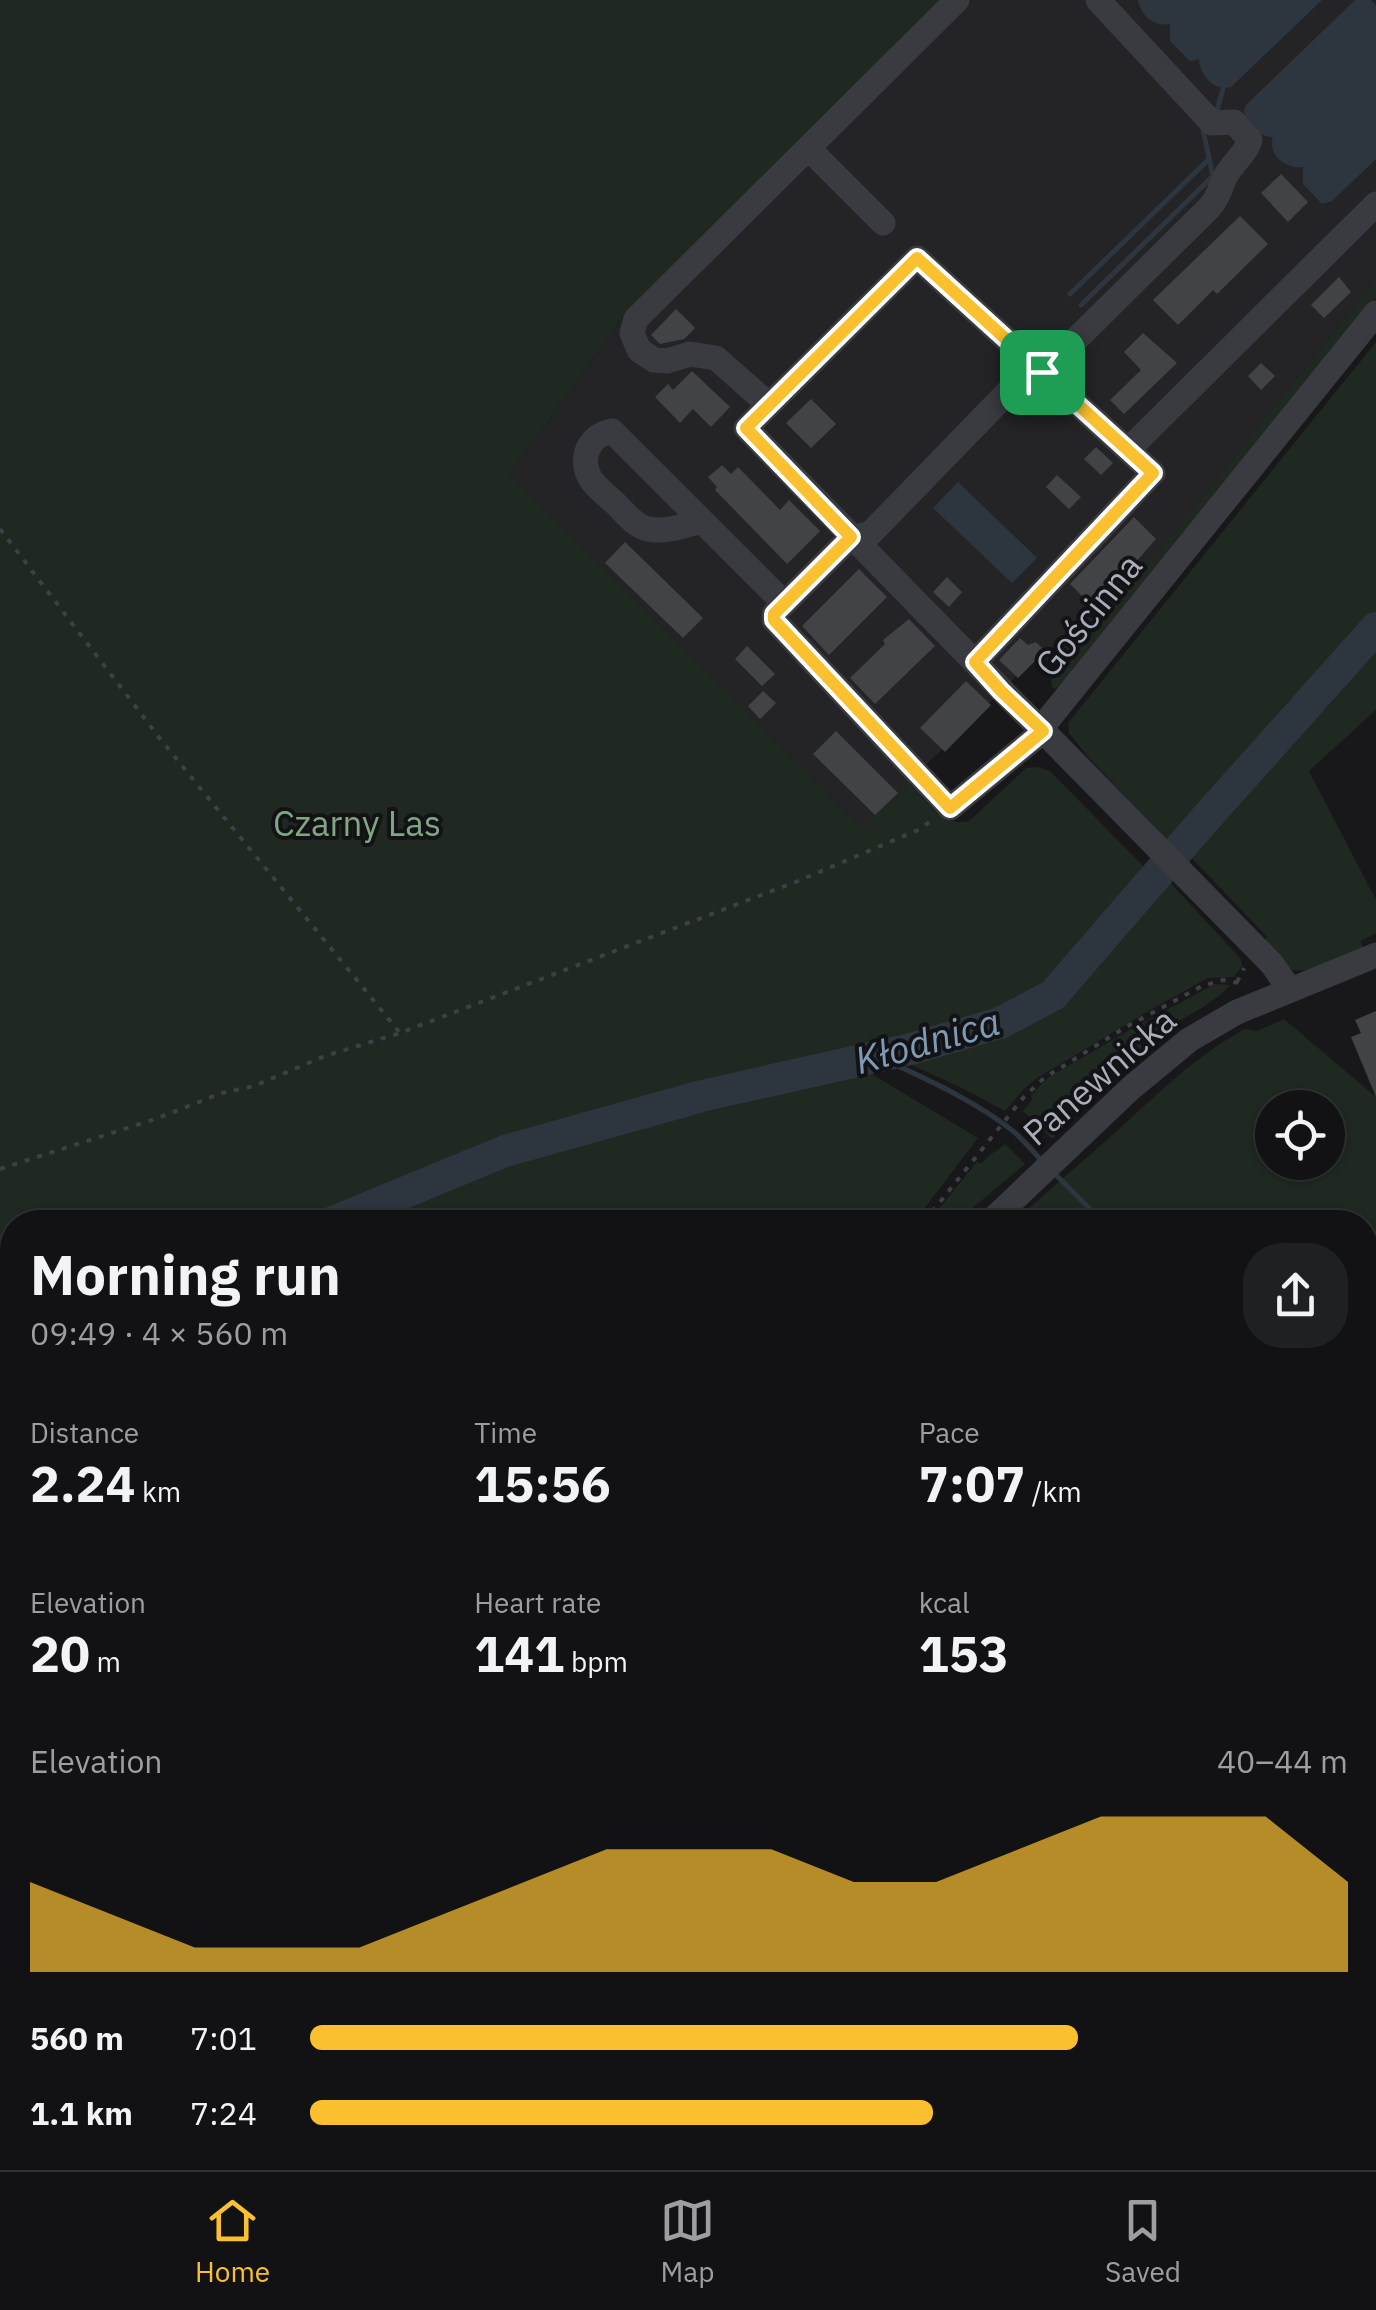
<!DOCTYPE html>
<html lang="en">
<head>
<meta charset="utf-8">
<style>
	body { margin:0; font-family:"IBM Plex Sans",sans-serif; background:#1f2022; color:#f1f3f6; height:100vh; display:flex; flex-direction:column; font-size:38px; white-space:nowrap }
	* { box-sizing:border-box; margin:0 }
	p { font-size:32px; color:#9c9ea0 }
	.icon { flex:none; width:55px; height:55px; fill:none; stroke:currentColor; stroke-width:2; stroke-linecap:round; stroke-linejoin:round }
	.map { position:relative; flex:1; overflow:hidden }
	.drawer { position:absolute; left:0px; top:1210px; width:1378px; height:960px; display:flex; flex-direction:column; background:#121214; border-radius:40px 40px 0 0; box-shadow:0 2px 8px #0004,0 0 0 2px #313234 }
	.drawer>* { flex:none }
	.fabs { position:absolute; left:1255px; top:1090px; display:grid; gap:20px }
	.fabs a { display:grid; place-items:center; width:90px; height:90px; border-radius:50%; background:#121214; box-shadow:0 2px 8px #0004,0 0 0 2px #313234; font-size:50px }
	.pin { position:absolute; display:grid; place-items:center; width:85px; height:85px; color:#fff; margin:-42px; border-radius:20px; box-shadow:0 5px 15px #0006 }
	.round { display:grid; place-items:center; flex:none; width:105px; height:105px; border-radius:40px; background:#1f2022 }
	.head { display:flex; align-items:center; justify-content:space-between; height:170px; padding:0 30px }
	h1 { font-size:55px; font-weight:700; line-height:75px }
	.stats { display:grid; grid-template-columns:repeat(3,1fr); gap:15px; height:170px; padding:10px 30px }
	.stats div { display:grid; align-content:center }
	.stats b { font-size:50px; font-weight:700 }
	.stats small { font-size:28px; font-weight:400 }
	.stats p { font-size:28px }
	.chart { height:280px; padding:20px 30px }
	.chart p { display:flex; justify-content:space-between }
	.chart svg { width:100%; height:180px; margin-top:10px; fill:#fac030; opacity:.7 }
	ul { padding:0 30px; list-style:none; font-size:32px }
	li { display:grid; grid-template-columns:160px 120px 1fr; align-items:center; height:75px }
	li i { height:25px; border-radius:12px; background:#fac030 }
	.dock { display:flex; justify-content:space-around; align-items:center; height:140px; border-top:2px solid #313234; background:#121214; font-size:28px; color:#9c9ea0 }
	.dock a { display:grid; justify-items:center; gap:5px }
	.dock .current { color:#fac030 }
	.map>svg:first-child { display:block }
</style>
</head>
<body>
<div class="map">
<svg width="1376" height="2170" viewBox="0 0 1376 2170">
	<rect width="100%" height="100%" fill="#18181a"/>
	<path fill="#242427" d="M942,0H1376V279L1062,673L1039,654L862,828L510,474L627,312Z"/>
	<path fill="#1f2821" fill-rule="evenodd" d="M0,0H942L627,312L510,474L861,827L908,782C926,800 942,828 969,821L1026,768L1037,767L1050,771L1151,874L1049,990L997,1017L879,1052L714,1087L504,1146L351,1207L322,1222H12V1436L0,1445Z
		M1376,279V298L1063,685L1053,689L1051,683L1054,674L1062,672Z
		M1376,342V618L1171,844L1088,757L1069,733L1068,723Z
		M1376,641V710L1309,771L1376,900V933L1361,941L1363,949C1348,955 1308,975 1293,970C1282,966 1271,951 1263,942L1267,937L1187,853Z
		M1165,877L1241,959L1242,966L1234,977L1208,978L1152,1009L1037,1078L1023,1090L1005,1111L964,1089L899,1059L1006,1028L1067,991Z
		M1215,984L1230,985C1219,1001 1184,1017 1166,1029C1133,1054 1103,1085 1073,1113L1065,1127L1052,1139L1023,1111L1032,1100L1031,1095L1049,1077L1131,1029Z
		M1284,1019L1376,1097V1631L1365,1624V1481L1371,1459L1365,1456V1222H1015C1042,1195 1072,1171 1101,1145C1148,1104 1189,1059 1245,1029L1257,1031ZM1272,1108H1328V1162H1272Z
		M865,1070L978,1138L914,1222H351L508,1157L770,1097Z
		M1005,1144L1025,1164L956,1222H928L977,1162L981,1164C992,1151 994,1154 1005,1144Z
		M12,1453V1652L0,1661V1462Z
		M1365,1928L1376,1937V2131L1365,2139Z
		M1365,2145L1376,2158V2170H1183L1188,2158H1365Z
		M241,2158H678L676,2159L688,2170H221Z"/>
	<path fill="#2d363f" d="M1138,0H1322L1231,87C1214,92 1200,75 1199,59L1190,61L1170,41V24C1154,27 1141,16 1138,0Z
		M1355,0H1371L1376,5V159L1332,201L1322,204L1303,184V167C1287,170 1267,155 1273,137C1258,137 1238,120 1246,105Z
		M958,482L1037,558L1012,583L933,508Z"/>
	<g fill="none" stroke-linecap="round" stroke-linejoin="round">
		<path stroke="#2d363f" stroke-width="5" d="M1216,114L1223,89
			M1070,294L1208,160
			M1081,305L1213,176L1203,130
			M881,1058C926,1079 974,1100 1013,1131C1023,1140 1032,1150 1041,1160
			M1052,1171L1103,1222
			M1365,1402L1376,1407"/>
		<path stroke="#2d363f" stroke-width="32" d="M333,1222L505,1151L702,1096L911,1049L1000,1023L1053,995L1206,818L1376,628
			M0,1453L12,1444"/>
	</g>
	<path fill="#424347" d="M1281,174L1308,202L1288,222L1261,193Z
		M1240,216L1268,244L1217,294L1213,290L1178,325L1153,300Z
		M1339,277L1351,292L1324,318L1311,305Z
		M676,309L695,328L684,339L660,344L651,335Z
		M1143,333L1177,363L1124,414L1110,400L1141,370L1124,352Z
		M1261,363L1275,376L1261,390L1248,376Z
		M692,371L730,407L711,427L693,409L680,423L655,397L668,384L673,390Z
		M811,399L836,424L811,448L786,423Z
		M1096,447L1113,463L1101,475L1084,459Z
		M722,465L731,474L738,467L780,510L789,500L820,531L787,564L715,490L717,487L708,477Z
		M1057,475L1081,497L1069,509L1046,487Z
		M1134,517L1156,539L1136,562L1137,564L1093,607L1070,584Z
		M625,542L703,618L683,638L605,563Z
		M859,569L887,597L829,655L802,626Z
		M947,577L962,592L949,607L933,592Z
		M909,619L935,646L875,704L850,678L885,644L883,640Z
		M1020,638L1028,645L1036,642L1045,651L1018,678L999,660Z
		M747,646L775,674L762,686L735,659Z
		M966,681L991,705L945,752L920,728Z
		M763,691L776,703L760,719L748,706Z
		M836,731L898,793L875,815L813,754Z
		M1376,1011V1097L1351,1037L1361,1033L1355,1020Z"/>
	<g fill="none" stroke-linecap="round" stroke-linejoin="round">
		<path stroke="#3e4046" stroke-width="4" stroke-dasharray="5 8" stroke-linecap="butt" d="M0,529L161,740L400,1033
			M1237,982L1244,968
			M0,1169L155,1119L222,1093L254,1086L325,1056L400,1033L798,881L918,830L934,819
			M924,1222L1023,1098L1044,1078L1126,1027L1202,986L1223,980L1239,983
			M0,2061L12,2058
			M0,2150L12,2135
			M394,2158L395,2170
			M239,2170L278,2158
			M660,2170L664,2158"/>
		<path stroke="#3a3b41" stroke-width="25" d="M808,148L883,223
			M1042,373L1209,208C1218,198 1220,189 1225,177C1232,163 1246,154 1250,140L1234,122L1212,123L1098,0
			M769,405L716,358L690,354L667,361L654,360L639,350L632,333L636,319L957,0
			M1128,450L1376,204
			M702,521C686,525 664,533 648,529C636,527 626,514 618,506C609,497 596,488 590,478C579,458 589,435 612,431L784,603
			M975,662L1153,473L917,258L746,428C816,500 886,572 956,643C986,673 1013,703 1043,731L950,808L774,620V614L851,537L870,534L1034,365
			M1290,990L1272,964L1043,731L1047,721L1376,313
			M990,1222L1131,1088L1189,1040L1237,1012L1376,955
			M1365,1637L1376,1644
			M0,2105L12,2098
			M899,2158L912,2170
			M786,2164L792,2170
			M937,2170L942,2165L961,2159L1126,2158"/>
	</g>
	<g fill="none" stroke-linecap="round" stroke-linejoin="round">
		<g stroke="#fff" stroke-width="20">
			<path id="route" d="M917,258L1153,473L975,662L1001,691L1043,731L950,808L774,620V614L851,537L746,428Z"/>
		</g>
		<use href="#route" stroke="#fac030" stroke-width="12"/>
	</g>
	<g text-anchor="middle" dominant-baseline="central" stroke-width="8" stroke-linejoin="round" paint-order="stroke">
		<g font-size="35" fill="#a9aeba" stroke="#131315">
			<text transform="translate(1088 615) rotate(-51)">Gościnna</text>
			<text transform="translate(1099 1076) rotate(-41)">Panewnicka</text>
		</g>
		<g font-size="35" fill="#80a684" stroke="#131315">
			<text x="357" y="823">Czarny Las</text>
		</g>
		<g font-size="38" font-style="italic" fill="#7f9ab6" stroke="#131315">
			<text transform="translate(927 1040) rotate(-16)">Kłodnica</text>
		</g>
	</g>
</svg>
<div class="fabs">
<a><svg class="icon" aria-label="locate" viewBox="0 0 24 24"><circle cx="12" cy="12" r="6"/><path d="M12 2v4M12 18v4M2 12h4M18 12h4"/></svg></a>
</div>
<div class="pin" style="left:1042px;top:372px;background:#1e9e55"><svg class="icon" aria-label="arrive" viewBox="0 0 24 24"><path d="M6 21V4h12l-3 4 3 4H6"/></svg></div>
<section class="drawer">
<div class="head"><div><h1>Morning run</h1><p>09:49 · 4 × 560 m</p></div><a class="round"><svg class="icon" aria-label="share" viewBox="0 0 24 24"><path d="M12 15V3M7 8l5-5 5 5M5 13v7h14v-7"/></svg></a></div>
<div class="stats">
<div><p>Distance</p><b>2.24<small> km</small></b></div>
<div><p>Time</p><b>15:56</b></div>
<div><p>Pace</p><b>7:07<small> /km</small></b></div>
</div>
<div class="stats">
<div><p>Elevation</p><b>20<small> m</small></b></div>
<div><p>Heart rate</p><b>141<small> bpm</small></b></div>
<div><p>kcal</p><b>153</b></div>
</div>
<div class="chart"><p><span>Elevation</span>40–44 m</p>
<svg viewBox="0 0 160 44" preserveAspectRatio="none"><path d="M0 44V22L10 30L20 38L30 38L40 38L50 30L60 22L70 14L80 14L90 14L100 22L110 22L120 14L130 6L140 6L150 6L160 22V44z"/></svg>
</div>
<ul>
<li><b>560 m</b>7:01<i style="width:74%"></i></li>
<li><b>1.1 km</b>7:24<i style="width:60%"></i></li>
</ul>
</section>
</div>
<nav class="dock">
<a class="current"><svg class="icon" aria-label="home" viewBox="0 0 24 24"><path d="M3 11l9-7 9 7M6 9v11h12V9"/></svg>Home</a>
<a><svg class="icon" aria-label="map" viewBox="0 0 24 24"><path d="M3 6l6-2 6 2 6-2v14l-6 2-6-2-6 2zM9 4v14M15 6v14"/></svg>Map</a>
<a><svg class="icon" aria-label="saved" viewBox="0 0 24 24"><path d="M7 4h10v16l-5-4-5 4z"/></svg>Saved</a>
</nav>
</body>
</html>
